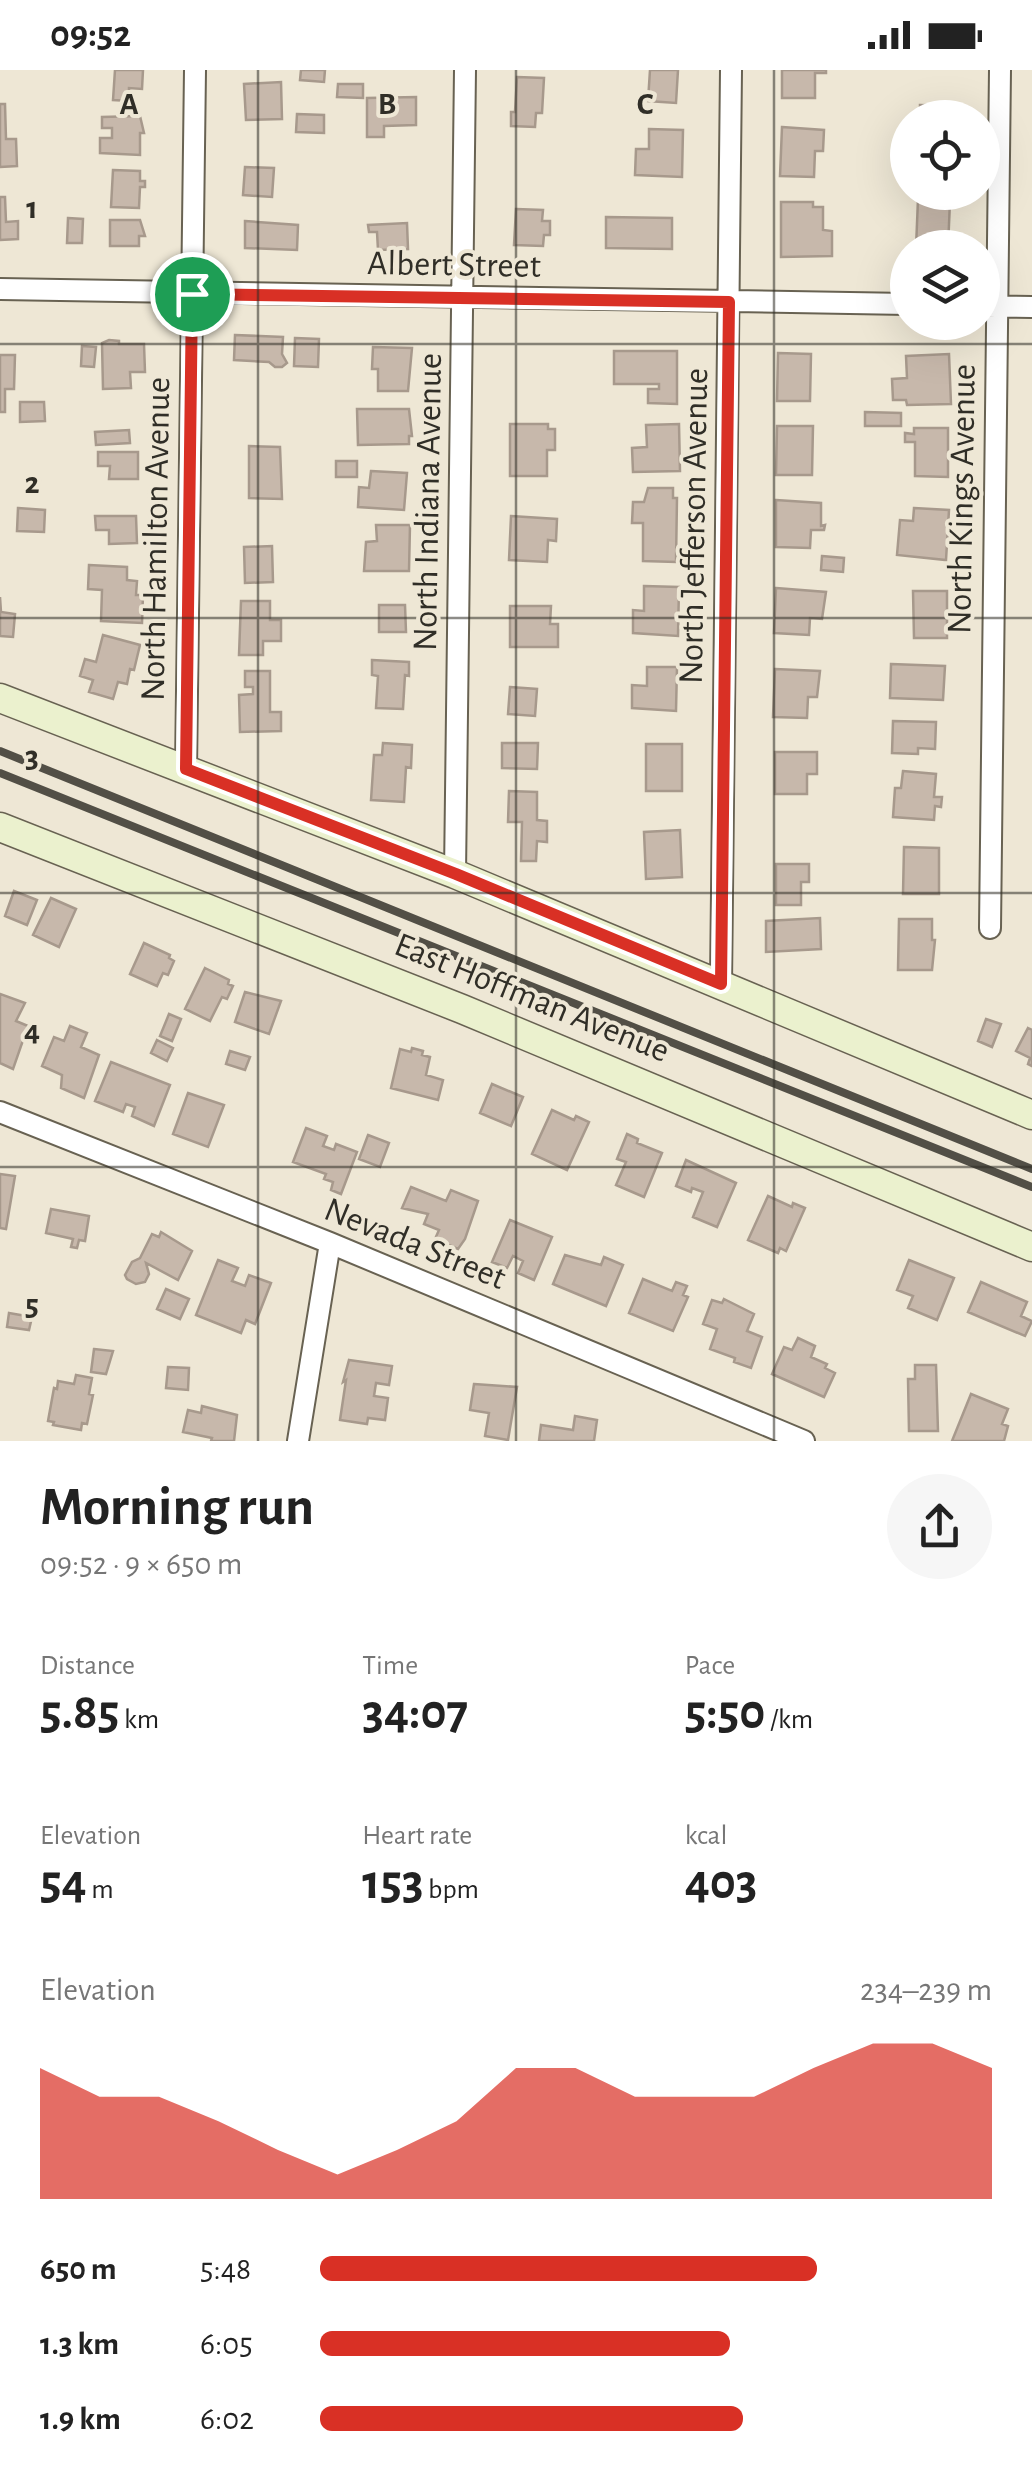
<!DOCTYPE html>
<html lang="en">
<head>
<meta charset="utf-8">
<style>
	body { margin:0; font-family:"Alegreya Sans",sans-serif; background:#f6f6f6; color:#222; height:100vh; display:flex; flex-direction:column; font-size:38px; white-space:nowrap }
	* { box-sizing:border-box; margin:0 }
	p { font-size:32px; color:#767676 }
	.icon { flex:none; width:55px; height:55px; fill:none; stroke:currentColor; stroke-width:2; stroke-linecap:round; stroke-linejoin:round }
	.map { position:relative; height:1371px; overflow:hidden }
	.drawer { display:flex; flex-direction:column; background:#fff; flex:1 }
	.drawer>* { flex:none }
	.fabs { position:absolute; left:890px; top:30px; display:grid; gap:20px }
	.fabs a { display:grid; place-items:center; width:110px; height:110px; border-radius:50%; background:#fff; box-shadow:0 10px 40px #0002; font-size:50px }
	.pin { position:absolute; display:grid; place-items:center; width:85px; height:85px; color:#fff; margin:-42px; border:5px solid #fff; border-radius:50%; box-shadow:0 2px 10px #0007 }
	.round { display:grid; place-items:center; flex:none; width:105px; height:105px; border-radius:52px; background:#f6f6f6 }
	.summary { display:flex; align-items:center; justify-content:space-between; height:170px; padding:0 40px }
	h1 { font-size:55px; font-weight:600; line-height:75px }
	.metrics { display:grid; grid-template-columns:repeat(3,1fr); gap:15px; height:170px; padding:10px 40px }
	.metrics div { display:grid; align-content:center }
	.metrics b { font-size:50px; font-weight:600 }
	.metrics small { font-size:28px; font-weight:400 }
	.metrics p { font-size:28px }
	.chart { height:280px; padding:20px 40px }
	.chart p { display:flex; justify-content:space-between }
	.chart svg { width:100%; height:180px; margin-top:10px; fill:#d93025; opacity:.7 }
	ul { padding:0 40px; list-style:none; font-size:32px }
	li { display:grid; grid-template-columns:160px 120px 1fr; align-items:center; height:75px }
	li i { height:25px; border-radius:12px; background:#d93025 }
	.status { display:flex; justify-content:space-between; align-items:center; height:70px; padding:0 50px; background:#fff; direction:ltr }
	.status svg { height:28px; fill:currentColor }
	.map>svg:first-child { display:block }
</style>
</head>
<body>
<div class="status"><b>09:52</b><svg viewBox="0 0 49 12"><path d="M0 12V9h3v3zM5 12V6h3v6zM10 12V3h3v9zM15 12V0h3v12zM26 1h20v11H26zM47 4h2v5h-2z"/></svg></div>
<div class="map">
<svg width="1032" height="1371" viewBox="0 0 1032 1371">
	<rect width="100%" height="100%" fill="#eee7d5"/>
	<path fill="#c7b8ab" stroke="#a7998c" stroke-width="2.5" d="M115,0H143L142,19L129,18V31L113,30Z
		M301,0H325L324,12L300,10Z
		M650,0H678L676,33L648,31Z
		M782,0H826V3H815V28H782Z
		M517,7L544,8L542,43H536L535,57L511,56V42H515Z
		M281,12L282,49L246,50L244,14Z
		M338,14H363V28L337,27Z
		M416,27V55L384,56V67H367V28Z
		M0,34H5L6,69H16L17,96L0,97Z
		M920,35L951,36V48H920Z
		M297,44L324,45V63L296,62Z
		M140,46L144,63H140V85L100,83V68H112V58H102V47Z
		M782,57L824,60L823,81H815L814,107L780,106Z
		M649,59L683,60L682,107L635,105L636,79H649Z
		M245,97L274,98L272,127L243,125Z
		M113,100L140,101V111H145V117H140L139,138L111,137Z
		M0,127H5L6,152L18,151V169L0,170Z
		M918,129L950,131L948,178H916Z
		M781,132H813V137H823V160L832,161V186L781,187Z
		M516,139L543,140L542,151H550V165H544L543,176L514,175Z
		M606,147L672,148V179L606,178Z
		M68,148L83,149L82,173H67Z
		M110,150H140L145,166H139V176H110Z
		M245,151L298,155L297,180L245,178Z
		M407,153L408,179L378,180L377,162H369L368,155Z
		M235,265L283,267L282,284L287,293L282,297H275L269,292L234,290Z
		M295,268L319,269L318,297L294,296Z
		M109,270L119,271V274H144L145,302H130L131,318L103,319L102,273Z
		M82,276L96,277L94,297L81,296Z
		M373,277L412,278L408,321H378V299H372Z
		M614,281H677V334L648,333V319H659V314H614Z
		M778,283L811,284L810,331H777Z
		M949,284L951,334L907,335L906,330H893L892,309L907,308L906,286Z
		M0,285H15L14,319H5V342H0Z
		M20,332H44L45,351L20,352Z
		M357,339H409L412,366H409V374L358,375Z
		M865,342L901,343V356H865Z
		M510,354H548V359H555V380H547V406H510Z
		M679,354L680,401L633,402L632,378L647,377L646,355Z
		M777,356H813L812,405H776Z
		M914,358H948V407L915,406V372H905V363L914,364Z
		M129,360L130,373L96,375L95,362Z
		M249,376L280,377L282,429L249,428Z
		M98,382H138V409H109L110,396H98Z
		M336,391H357V407H336Z
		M371,401L407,403L404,440L358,437L359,417L369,418Z
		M648,418H673V428H677L676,492L643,491V453H632L633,432H644Z
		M776,430L821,433V456L825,455L824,460H811L810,478L776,477Z
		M18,438L45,440L44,462L17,461Z
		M914,438L949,440L946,490L897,485L900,450L913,451Z
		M95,446H136L137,473L109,474V460H96Z
		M511,446L557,449L556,471L548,470L547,492L509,490Z
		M376,455H410L409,501H364L366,472L377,471Z
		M272,476L273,512L245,513L244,477Z
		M822,486L844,488L843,502L821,500Z
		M89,495L127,497V510L137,511L136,525H143L142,553L101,551L102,520L88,519Z
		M644,516L679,517L678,566L633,563V540L644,541Z
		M776,518L826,522L822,549L810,548L809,565L774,563Z
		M913,521H947V568H914Z
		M0,527L1,542L15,544L13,567L0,566Z
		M241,531H270V550H281V571H263V585H239Z
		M379,535H405L406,562H379Z
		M510,536H551L550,554H558V577H510Z
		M103,565L140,575L134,600L130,599L127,614L118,612L113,629L89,622L93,610L80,606L85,589L96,592Z
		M372,590L409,592V606L405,605L403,639L376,638L378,606L372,605Z
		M891,594L945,596L943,630L890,628Z
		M647,597H677L676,641L632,638V615L647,616Z
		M775,599L820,601L817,627H808L807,648L773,647Z
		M245,601H270V642H281V661L240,662L239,625L253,624V617H245Z
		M510,617L537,619L535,646L508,644Z
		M893,651L936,652L935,679L918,678V684L892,683Z
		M383,673L412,675L411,698L406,697L404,732L371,730L374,685H382Z
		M502,673H538L537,699L502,698Z
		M646,674H682V721H646Z
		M775,682H817V704H807V724H775Z
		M903,701L936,704L934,727H942L941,737L935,736L934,750L893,747L895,718H901Z
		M509,721L537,722V750L547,751V772L537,771L536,791H521L522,752H508Z
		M680,760L682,807L646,809L644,762Z
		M904,777L939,778V824H903Z
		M776,794H809V812H801V835H776Z
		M14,821L37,830L27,855L5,846Z
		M51,828L76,839L59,877L33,865Z
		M820,848L821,879L766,882V851Z
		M899,849H932V870H935L932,900H898Z
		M144,873L170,885L169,888L174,891L168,905L163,903L157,916L130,904Z
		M205,898L229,910L228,914L233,916L227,929L222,927L210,951L185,939Z
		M245,922L281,931L269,964L235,952Z
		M0,924L25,933L16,951L28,956L13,999L0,993Z
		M169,944L181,949L172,971L160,966Z
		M986,949L1001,954L992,977L978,971Z
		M70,956L87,963L81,977L99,985L84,1028L61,1018L62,1005L42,996L54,967L64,971Z
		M1028,958L1032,960V996L1028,994L1030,988L1016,981Z
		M157,970L173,978L167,991L151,983Z
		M412,978L423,981L422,985L430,987L426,1005L443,1010L438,1030L391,1018L400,979L411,982Z
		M230,981L250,987L245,1000L226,994Z
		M111,992L170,1015L154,1056L132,1046L135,1037L126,1034L123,1042L95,1031Z
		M492,1014L523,1027L511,1056L480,1043Z
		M188,1023L224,1035L208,1077L173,1064Z
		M552,1040L574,1050L576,1046L589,1052L567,1100L532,1084Z
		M306,1058L327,1066L323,1076L334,1080L336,1074L357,1082L341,1124L331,1120L333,1112L324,1109L326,1104L293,1092Z
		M627,1064L638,1069L637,1073L662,1083L644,1127L616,1115L626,1092L617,1089Z
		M368,1065L389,1073L380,1097L359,1089Z
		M686,1090L736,1113L717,1157L693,1147L703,1122L692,1118L691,1122L676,1116Z
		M0,1104L15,1106L6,1159L0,1158Z
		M411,1117L446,1131L451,1120L478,1131L465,1169L458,1179L435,1169L439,1160L424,1154L428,1144L402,1138Z
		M768,1126L792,1137L793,1133L805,1138L786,1181L780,1178L778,1183L748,1170Z
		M51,1139L89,1146L85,1171L79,1170L77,1178L71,1177L73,1169L46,1163Z
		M510,1150L552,1167L534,1210L518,1203L523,1191L513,1186L507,1198L492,1192Z
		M161,1162L192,1181L178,1210L146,1193L149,1204L145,1212L136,1214L127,1209L125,1205L132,1192L140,1188L152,1164L159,1167Z
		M565,1185L601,1195L604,1187L623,1195L606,1236L553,1214Z
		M218,1190L238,1198L232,1211L245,1216L249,1205L271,1213L255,1254L246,1250L241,1263L196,1245Z
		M909,1190L954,1208L937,1250L908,1238L913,1226L897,1220Z
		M643,1209L672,1221L676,1212L687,1216L683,1225L688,1227L673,1261L629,1243Z
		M981,1212L1027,1232L1021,1246L1032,1251L1025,1266L968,1242Z
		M166,1219L189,1229L180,1249L157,1239Z
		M724,1229L754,1244L747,1261L762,1267L751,1298L734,1292L735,1288L710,1279L717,1259L703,1254L712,1230L722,1233Z
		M9,1243L32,1247L29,1260L7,1257Z
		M798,1268L815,1276L811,1287L827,1294L825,1298L835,1303L824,1327L772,1304L784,1277L792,1280Z
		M94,1279L113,1281L106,1304L91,1302Z
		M349,1290L392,1296L389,1315L376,1313L374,1326L388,1328L385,1350L368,1348L367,1354L340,1350L346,1310L343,1312Z
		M915,1295H936L938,1361H909L908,1309H915Z
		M168,1297L189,1298L188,1320L166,1318Z
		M76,1305L92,1308L89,1324L93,1325L87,1354L82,1353L81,1360L53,1355L54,1352L48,1351L54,1318L57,1319L58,1311L74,1314Z
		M474,1314L517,1317L508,1370L485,1366L489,1343L470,1340Z
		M971,1324L1008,1339L1002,1354L1008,1356L1004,1371H952Z
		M202,1336L237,1345L234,1371H211L212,1368L183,1362L188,1340L201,1343Z
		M575,1346L597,1350L594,1371H539L541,1355L573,1360Z"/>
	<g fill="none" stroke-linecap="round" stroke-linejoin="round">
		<g stroke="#686252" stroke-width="24">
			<path id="street" d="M0,219L908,234
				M984,236L1032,237
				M186,699L195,0
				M455,804L465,0
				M990,858L1000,0
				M721,913L731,0
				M0,1042L330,1173L804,1371
				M298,1371L330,1173"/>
		</g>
		<g stroke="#686252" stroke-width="31">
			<path id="secondary" d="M0,628L455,804L1032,1045
				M0,757L462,939L1032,1177"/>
		</g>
		<use href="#street" stroke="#fff" stroke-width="20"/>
		<use href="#secondary" stroke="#ebf1ce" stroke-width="28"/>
		<path stroke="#524f46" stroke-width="8" d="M0,681L1032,1099
			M0,703L1032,1117"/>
	</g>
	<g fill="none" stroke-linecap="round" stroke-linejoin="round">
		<g stroke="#fff" stroke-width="20">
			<path id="route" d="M192,224L729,232L721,914L456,804L186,699Z"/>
		</g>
		<use href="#route" stroke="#d93025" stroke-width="12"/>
	</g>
	<path fill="none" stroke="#302e27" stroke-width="2.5" stroke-opacity="0.55" d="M258,0V1371M516,0V1371M774,0V1371M0,274H1032M0,548H1032M0,823H1032M0,1097H1032"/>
	<g text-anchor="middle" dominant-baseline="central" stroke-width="8" stroke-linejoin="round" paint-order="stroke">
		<g font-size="35" fill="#302e27" stroke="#eee7d5">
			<text transform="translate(454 195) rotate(1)">Albert Street</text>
			<text transform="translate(962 429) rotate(-89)">North Kings Avenue</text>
			<text transform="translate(428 432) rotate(-89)">North Indiana Avenue</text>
			<text transform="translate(694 456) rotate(-89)">North Jefferson Avenue</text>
			<text transform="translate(156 469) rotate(-89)">North Hamilton Avenue</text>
			<text transform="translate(532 928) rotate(22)">East Hoffman Avenue</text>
			<text transform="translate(415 1174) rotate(22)">Nevada Street</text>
		</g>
	</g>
	<g font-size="32" text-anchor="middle" font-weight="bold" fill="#302e27" stroke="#eee7d5" stroke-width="8" stroke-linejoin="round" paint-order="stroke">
		<text x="129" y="44">A</text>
		<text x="387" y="44">B</text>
		<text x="645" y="44">C</text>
		<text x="32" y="148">1</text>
		<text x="32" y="423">2</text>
		<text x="32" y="697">3</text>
		<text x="32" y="971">4</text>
		<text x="32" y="1245">5</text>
	</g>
</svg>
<div class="fabs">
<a><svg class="icon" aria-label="locate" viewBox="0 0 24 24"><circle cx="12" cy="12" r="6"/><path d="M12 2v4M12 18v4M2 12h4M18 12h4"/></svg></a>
<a><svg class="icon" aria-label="layers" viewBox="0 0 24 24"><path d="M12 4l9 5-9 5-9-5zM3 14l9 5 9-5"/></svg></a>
</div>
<div class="pin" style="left:192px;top:224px;background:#1e9e55"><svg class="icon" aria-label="arrive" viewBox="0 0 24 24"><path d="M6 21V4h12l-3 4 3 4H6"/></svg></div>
</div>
<section class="drawer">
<div class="summary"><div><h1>Morning run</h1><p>09:52 · 9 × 650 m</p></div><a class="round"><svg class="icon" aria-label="share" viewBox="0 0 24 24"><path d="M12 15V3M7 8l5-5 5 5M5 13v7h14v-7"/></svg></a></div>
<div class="metrics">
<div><p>Distance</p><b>5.85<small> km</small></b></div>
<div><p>Time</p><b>34:07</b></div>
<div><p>Pace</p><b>5:50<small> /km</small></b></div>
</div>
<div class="metrics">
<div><p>Elevation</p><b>54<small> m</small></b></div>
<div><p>Heart rate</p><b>153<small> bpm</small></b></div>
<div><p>kcal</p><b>403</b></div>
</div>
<div class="chart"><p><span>Elevation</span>234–239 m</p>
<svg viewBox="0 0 160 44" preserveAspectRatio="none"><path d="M0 44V12L10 19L20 19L30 25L40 32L50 38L60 32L70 25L80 12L90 12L100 19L110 19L120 19L130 12L140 6L150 6L160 12V44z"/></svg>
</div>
<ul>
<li><b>650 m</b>5:48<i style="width:74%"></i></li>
<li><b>1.3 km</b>6:05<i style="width:61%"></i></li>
<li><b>1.9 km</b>6:02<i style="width:63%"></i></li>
</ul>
</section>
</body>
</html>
